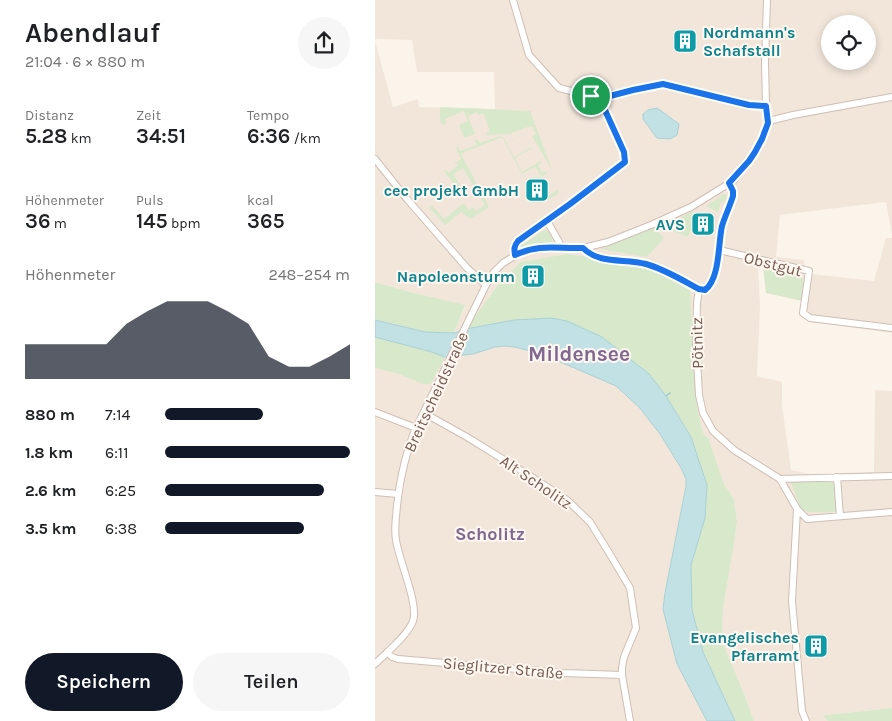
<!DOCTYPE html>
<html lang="de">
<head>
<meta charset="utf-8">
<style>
	body { margin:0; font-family:Karla,sans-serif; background:#f6f6f6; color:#202124; height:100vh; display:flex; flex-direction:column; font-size:19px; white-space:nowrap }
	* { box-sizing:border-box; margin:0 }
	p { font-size:16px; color:#757577 }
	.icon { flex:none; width:28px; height:28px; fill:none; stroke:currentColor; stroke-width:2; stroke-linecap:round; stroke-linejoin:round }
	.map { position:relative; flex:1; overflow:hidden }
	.drawer { display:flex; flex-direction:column; background:#fff; width:375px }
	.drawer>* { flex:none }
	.buttons { position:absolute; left:446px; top:15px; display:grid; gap:10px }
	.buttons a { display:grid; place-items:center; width:55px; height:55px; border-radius:50%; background:#fff; box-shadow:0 2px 8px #0003; font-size:25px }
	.pin { position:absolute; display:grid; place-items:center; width:42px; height:42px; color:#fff; margin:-21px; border:2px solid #fff; border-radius:50%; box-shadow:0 1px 5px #0007 }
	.round { display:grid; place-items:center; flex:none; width:52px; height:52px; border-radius:26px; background:#f6f6f6 }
	.head { display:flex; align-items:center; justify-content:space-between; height:85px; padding:0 25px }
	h1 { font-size:28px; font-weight:600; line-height:38px }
	.figures { display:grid; grid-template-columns:repeat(3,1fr); gap:8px; height:85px; padding:5px 25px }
	.figures div { display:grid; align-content:center }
	.figures b { font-size:21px; font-weight:600 }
	.figures small { font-size:14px; font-weight:400 }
	.figures p { font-size:14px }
	.chart { height:140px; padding:10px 25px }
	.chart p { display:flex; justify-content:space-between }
	.chart svg { width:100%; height:90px; margin-top:5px; fill:#111827; opacity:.7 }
	.cta { display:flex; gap:10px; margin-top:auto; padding:10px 25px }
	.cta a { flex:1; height:58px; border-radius:30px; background:#111827; color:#fff; font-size:20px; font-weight:600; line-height:58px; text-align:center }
	.cta a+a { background:#f6f6f6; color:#202124 }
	ul { padding:0 25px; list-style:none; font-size:16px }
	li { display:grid; grid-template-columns:80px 60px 1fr; align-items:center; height:38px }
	li i { height:12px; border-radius:6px; background:#111827 }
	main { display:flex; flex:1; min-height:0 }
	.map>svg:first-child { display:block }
</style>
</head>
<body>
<main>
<section class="drawer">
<div class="head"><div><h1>Abendlauf</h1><p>21:04 · 6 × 880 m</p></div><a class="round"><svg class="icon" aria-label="share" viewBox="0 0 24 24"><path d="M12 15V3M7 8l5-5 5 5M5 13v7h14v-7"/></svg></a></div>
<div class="figures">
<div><p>Distanz</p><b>5.28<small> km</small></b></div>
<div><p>Zeit</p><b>34:51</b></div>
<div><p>Tempo</p><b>6:36<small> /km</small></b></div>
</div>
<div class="figures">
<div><p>Höhenmeter</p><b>36<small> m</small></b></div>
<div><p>Puls</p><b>145<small> bpm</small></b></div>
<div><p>kcal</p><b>365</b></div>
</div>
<div class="chart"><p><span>Höhenmeter</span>248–254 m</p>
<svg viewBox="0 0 160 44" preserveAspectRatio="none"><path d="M0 44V27L10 27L20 27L30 27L40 27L50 17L60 11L70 6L80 6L90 6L100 11L110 17L120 33L130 38L140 38L150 33L160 27V44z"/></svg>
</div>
<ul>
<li><b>880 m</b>7:14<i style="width:53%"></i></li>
<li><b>1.8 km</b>6:11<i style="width:100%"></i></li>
<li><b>2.6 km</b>6:25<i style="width:86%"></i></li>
<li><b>3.5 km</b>6:38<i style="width:75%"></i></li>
</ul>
<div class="cta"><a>Speichern</a><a>Teilen</a></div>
</section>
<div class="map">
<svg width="517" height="721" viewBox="0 0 517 721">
	<rect width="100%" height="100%" fill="#fbf4eb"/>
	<path fill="#f2e6da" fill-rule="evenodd" d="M0,0H517V235L511,202L405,215L401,257L429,260L430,268L437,274L499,281L511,238H517V333L437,322L428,317L425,313L429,287L392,265L388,267L383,266L385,306L382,376L407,382V405L416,470L435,474L499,472L500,390L517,391V708L451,715L448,716L453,721H379L370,696L347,641L348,609L359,544L362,521L359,499L349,484L333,437L330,436L327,430L322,405L315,290L271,267L234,263L216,257L191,254L145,262L122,286L91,329L79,333L90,306L39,293L0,282V41L18,107L43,99L44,107L120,109L119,72H42L37,40L0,39ZM455,24H492V61H455Z
		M129,346L140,347L167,354L241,386L264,407L285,434L306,468L311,479V486L290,593L288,609L332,721H0V365L57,352L70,357L98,354L120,347Z"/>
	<path fill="#d8e8ca" d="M65,107L155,111L177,170L157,136L161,134L157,126L153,128L152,127L135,134L112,135L111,133L115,131L108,113L104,115L102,112L93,116L100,134L89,138L84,125L93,121L89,111L70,119L71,124L67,125L65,121Z
		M149,133L132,144L139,157L157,147V148L140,158L147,172L166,161L167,162L163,165L167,173L171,171L172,173L164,179L167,184L171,181L174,186L170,188L174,195L183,190L184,193L173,200L160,179L166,176L160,167L147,174L127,137L87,153L86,154L114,207L95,219L86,212L70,225L54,207L57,205L69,219L89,203L94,210L98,207L101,211L110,205L88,168L78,174L90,193L88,194L87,192H85L69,171L71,170L74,173L83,165L80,162L81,161L82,162L86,159L81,148L83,146L85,151L102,145L100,140L102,139L105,143L125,136L128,137L132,143Z
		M349,194L352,195L349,203L346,202L343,212L331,206Z
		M316,212L322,214L313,237L288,227Z
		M279,228L289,238L272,257L225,249Z
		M169,230H171L176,235L178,240L176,243L162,244L146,248L144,247L145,245L150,243Z
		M191,254L216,257L234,263L271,267L315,290L322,405L327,430L330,436L333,437L349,484L359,499L362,521L359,544L348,609L347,641L370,696L379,721H360L328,652L317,610L316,565L330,518L316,437L291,396L274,374L176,318L139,320L91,329L122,286L145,262Z
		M392,265L425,273C431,282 428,291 427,301L391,293L388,267Z
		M0,282L39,293L90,305L79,333L50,332L0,320Z
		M0,337L57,352L70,357L56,384H48L24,374L0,368Z
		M417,481H456L458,482L462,512H433L426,509L416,483Z
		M517,708V721H453L448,716L451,715Z"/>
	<path fill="#c1e1e4" stroke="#a8d1d5" d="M282,108L304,124L302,135L295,139L282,138L268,119V114L273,110Z
		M176,318L192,321L227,337L274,374L291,396L316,437L332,485L330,518L316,565L317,610L328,652L360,721H332L302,664L288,609L290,593L311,486V479L306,468L285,434L264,407L241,386L167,354L140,347L129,346L120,347L98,354L70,357L57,352L0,337V320L50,332L79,333L91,329L139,320Z"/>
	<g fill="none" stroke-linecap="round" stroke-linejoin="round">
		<path stroke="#a8d1d5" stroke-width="2" d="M291,396L295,393"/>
		<g stroke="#cfbeb4" stroke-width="8">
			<path id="minor" d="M138,0L154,55L184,88L216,96L229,108L249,152L250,162L195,204L143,241C139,246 139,249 140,255
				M216,96H235L257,90L288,84L374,105L391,106
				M393,123L398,120L418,115L517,97
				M0,159L32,199L92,268L111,285
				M172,221L183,240L186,247
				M208,248C225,265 250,258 271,264C289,269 307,280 324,289L330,290C345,279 343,242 348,224C351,214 357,204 358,194C358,190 357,187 354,183
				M344,250L434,271L428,313L435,318L517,328
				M324,289L322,303L321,342L324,395L328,413L338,431L359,450L405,479L422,509L432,519L517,512
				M0,412L41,428
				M49,413L92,437L163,481L192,500L215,522L236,556L255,588L261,628L249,657L247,667V675L255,721
				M462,477L465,516
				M405,479L517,476
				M0,492L23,494
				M422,509L417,601L427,711L431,721
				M12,652L17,657L23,659L189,673L247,675
				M0,664C11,653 33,635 38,621C44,604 24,561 21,540C19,529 21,517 22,506C25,479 30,454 41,428L111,285L119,272L128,263L146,252L172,247L208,248L233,242L276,225L316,207L358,181L380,152L387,139L393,123L391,106L390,63L392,0"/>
		</g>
		<use href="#minor" stroke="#fff" stroke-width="6"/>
	</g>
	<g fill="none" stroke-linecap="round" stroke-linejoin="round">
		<g stroke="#fff" stroke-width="10">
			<path id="route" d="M288,84L374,105L391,106L393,123L387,139L380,152L374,161L354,183L358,191V196C355,206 350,216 347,226C343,244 345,279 330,290L324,289C307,280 289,269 271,264C250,258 225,265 208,248C182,249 166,243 140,255C139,249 139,246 143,241L195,204L250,162L249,152L229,108L216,96H235L258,90Z"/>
		</g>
		<use href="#route" stroke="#1a73e8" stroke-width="6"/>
	</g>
	<defs>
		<g id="building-square" transform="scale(1.25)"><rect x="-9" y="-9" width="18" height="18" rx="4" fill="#0f9aa8" stroke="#fef8f1"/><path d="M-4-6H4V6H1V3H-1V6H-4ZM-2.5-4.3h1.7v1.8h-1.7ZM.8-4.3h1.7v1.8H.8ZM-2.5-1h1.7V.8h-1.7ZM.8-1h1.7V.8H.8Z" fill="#fff"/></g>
	</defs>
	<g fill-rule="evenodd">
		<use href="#building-square" x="310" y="41"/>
		<use href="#building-square" x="162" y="190"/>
		<use href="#building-square" x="328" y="224"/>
		<use href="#building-square" x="158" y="276"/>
		<use href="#building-square" x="441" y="646"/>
	</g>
	<g text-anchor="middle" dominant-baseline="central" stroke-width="4" stroke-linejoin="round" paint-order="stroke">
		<g font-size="16" font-weight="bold" fill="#0d838f" stroke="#fef8f1" text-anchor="end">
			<text x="328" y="32" text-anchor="start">Nordmann's<tspan x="328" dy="18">Schafstall</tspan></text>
			<text x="144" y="190">cec projekt GmbH</text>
			<text x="310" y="224">AVS</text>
			<text x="140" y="276">Napoleonsturm</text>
			<text x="424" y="637">Evangelisches<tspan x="424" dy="18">Pfarramt</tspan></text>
		</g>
		<g font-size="16" fill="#755a50" stroke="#fef8f1">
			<text transform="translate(398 264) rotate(14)">Obstgut</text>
			<text transform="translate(322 343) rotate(-91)">Pötnitz</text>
			<text transform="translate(61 392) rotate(-65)">Breitscheidstraße</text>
			<text transform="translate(161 482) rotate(34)">Alt Scholitz</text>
			<text transform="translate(128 668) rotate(5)">Sieglitzer Straße</text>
		</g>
		<g font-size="18" font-weight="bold" fill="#806890" stroke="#fef8f1">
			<text x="115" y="534">Scholitz</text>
		</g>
		<g font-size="21" font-weight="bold" fill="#806890" stroke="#fef8f1">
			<text x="204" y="354">Mildensee</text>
		</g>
	</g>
</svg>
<div class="buttons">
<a><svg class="icon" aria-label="locate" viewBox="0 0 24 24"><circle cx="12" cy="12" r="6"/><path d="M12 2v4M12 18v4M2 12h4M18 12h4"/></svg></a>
</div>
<div class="pin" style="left:216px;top:96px;background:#1e9e55"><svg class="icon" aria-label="arrive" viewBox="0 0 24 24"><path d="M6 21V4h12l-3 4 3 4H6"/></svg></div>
</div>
</main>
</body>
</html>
